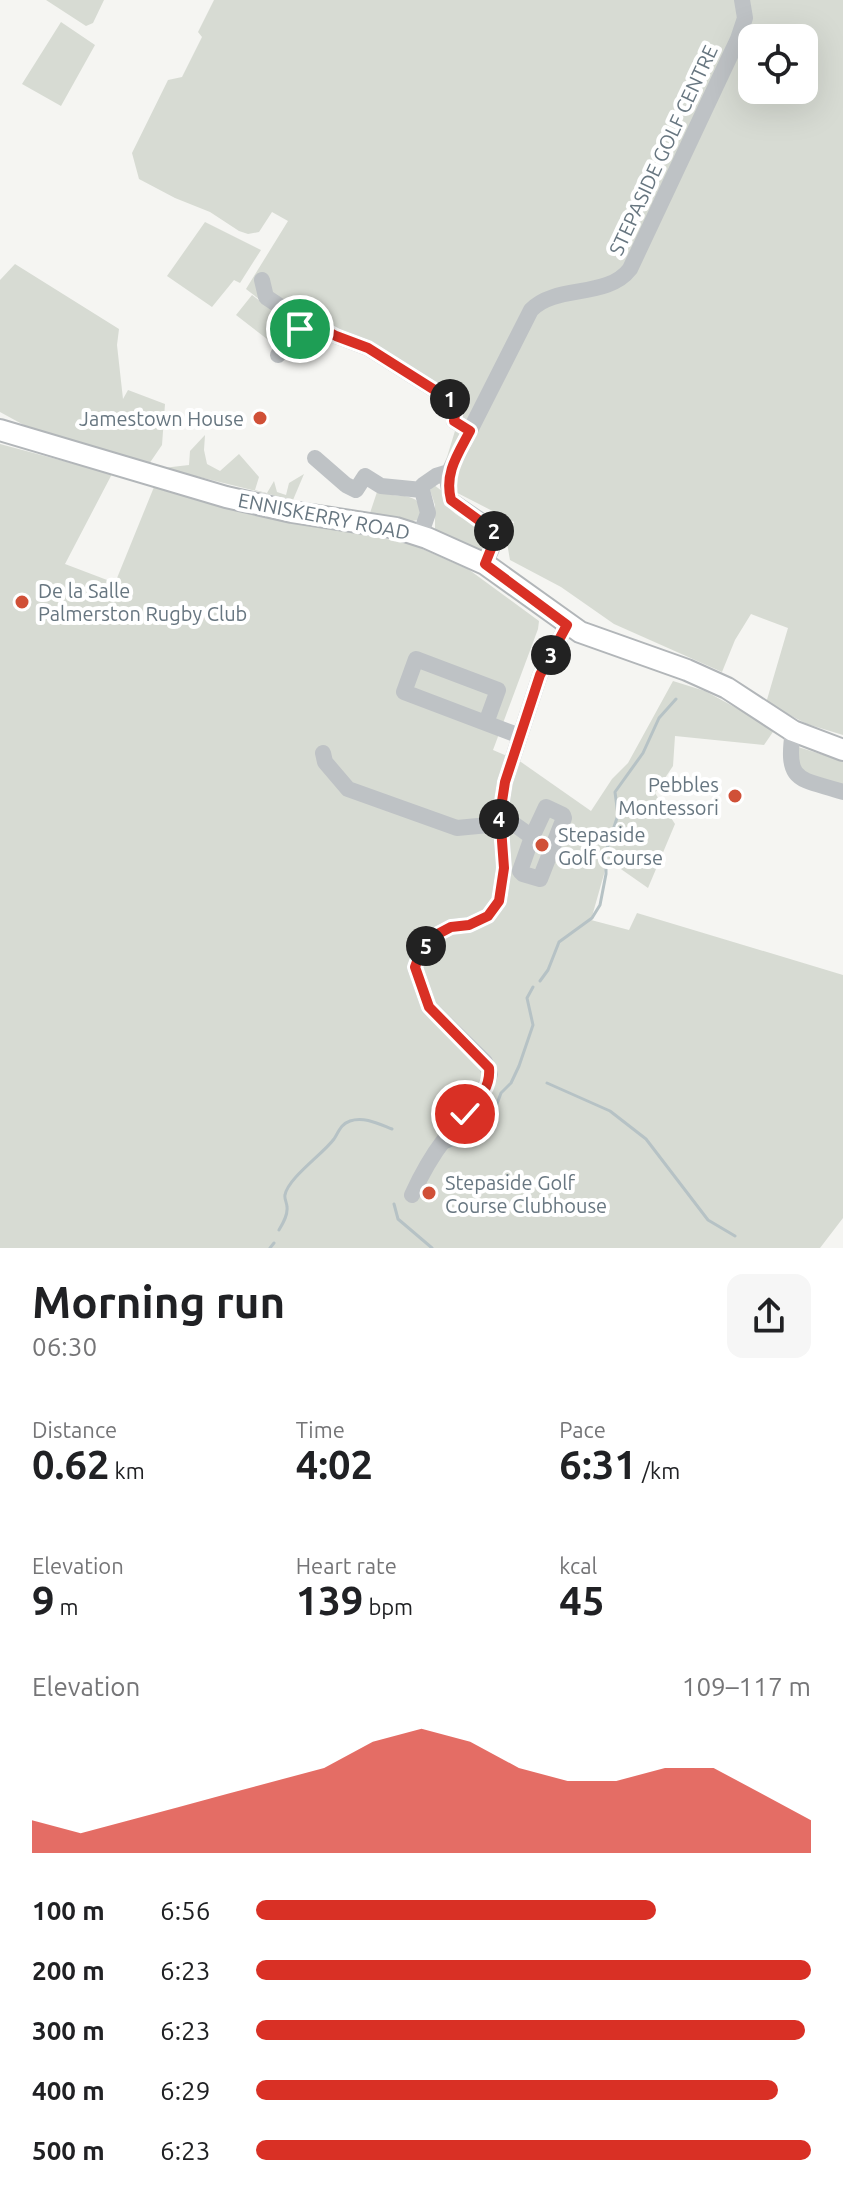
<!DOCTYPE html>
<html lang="en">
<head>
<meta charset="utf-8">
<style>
	body { margin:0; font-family:Ubuntu,sans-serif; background:#f6f6f6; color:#202124; height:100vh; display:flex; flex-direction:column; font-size:30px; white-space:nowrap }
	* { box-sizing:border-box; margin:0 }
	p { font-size:26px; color:#757577 }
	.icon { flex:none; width:44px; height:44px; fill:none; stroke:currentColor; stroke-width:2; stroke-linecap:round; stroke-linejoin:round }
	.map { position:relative; height:1248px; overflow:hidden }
	.side { display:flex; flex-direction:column; background:#fff; flex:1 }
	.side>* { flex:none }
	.controls { position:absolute; left:738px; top:24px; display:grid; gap:16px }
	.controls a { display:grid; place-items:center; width:80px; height:80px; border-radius:16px; background:#fff; box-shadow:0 8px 32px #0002; font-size:40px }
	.pin { position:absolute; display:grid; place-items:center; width:68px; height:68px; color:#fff; margin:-34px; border:4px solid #fff; border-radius:50%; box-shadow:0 2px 8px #0007 }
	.km { position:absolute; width:40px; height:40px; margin:-20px; border-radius:50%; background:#222; color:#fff; font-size:22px; line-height:40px; text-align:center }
	.round { display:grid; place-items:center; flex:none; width:84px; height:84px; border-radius:16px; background:#f6f6f6 }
	.overview { display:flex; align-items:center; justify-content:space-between; height:136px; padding:0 32px }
	h1 { font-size:44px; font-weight:600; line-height:60px }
	.metrics { display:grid; grid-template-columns:repeat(3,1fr); gap:12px; height:136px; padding:8px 32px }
	.metrics div { display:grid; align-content:center }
	.metrics b { font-size:40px; font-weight:600 }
	.metrics small { font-size:22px; font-weight:400 }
	.metrics p { font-size:22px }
	.chart { height:224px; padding:16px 32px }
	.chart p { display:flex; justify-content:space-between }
	.chart svg { width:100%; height:144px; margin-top:8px; fill:#d93025; opacity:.7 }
	ul { padding:0 32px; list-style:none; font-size:26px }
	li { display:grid; grid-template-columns:128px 96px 1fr; align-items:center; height:60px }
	li i { height:20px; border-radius:10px; background:#d93025 }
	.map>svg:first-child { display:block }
</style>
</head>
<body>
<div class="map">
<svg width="843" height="1248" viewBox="0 0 843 1248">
	<rect width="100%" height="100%" fill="#f5f5f2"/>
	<path fill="#d7dbd3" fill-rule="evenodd" d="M46,0H104L93,23L86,26Z
		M214,0H843V735L807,724L766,703L788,628L751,614L735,640L722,672L614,624L561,587L510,560L507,543L514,522L436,482L447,457L462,408L313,320L280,349L236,315L252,295L288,322L246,289L288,221L272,212L259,232L248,234L239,231L210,212L175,198L139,179L132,153L168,80L182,77L202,37L198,32ZM752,38H804V90H752Z
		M61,22L95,45L61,106L22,84Z
		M205,222L261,250L240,283L234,280L212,307L167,276Z
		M15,264L119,329L117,345L123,399L128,390L165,404L162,445L149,464L33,430L0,412V280Z
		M205,435L204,450L207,464L220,471L239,454L259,477L255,490L267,493L274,481L277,492L286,495L289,483L304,474L293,500L163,468L189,465L190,451Z
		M0,444L112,474L65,564L115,583L154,487L304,524L409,543L468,569L539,621L538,629L493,750L521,762L591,811L612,779L628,763L673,681L705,691L775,729L764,745L675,736L673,766L655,793L675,824L648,888L608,860L591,920L629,930L637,913L843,975V1218L820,1248H0Z
		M434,485L442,491C445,514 465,519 484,528L488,537L484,553L435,534V505L430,490Z
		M378,489C395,500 403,492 416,500L422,509L418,520L407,522L370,513Z
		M795,746L843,761V790L800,774Z"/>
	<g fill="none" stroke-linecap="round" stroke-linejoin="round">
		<path stroke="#b6c2c5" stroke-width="3" d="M540,981L548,970L559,942L592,918L600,905L606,874V851L618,815L615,792L643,753L659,718L676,699
			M547,1083L610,1111L646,1139L708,1220L735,1236
			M447,1147L457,1143H475L485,1136L501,1093L511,1083L519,1066L533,1025L527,998L533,987
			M394,1204L398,1219L432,1248
			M279,1230C283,1223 288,1215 287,1207C287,1203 284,1198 285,1195C288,1178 323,1154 334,1139C339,1131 341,1124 350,1121C364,1116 379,1124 392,1129
			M270,1248L274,1243"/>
		<g stroke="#b2b6b9" stroke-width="24">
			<path id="major" d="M0,430L226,497L292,512L396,528L427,538L485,564L580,632L687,670L727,688L793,731L843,750"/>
		</g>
		<path stroke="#bec2c5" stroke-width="16" d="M262,280L266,297L305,323
			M278,355L305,323L318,326L336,336L368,348L452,401L456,408L454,421L470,431
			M315,458L346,485L356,490L365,476L381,486L422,490
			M420,536L428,513L422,490L423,485L436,476L449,472
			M485,564C490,552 500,539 491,527L451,500L448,485L449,472L531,310C556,284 607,299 630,269L738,39L745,18L742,0
			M486,723L498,690L416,659L404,692L520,736
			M793,731C785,784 800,778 843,792
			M323,753L325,762L348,789L457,828L499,824
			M546,807L563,815L564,818L540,879L523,874L520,871L532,837Z
			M500,814L532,837
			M412,1195C421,1175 431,1157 444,1140C460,1119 484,1101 490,1074L485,1062L429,1007L415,967L421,951L434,936L451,927L469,925L488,916L499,901L504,868L500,814L505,782L540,675L567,625"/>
		<use href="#major" stroke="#fff" stroke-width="20"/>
	</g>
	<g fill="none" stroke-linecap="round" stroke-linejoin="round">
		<g stroke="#fff" stroke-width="16">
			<path id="route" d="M300,329L305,323L318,326L336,336L368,348L452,401L456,408L454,421L470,431C458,454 444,473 451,500L495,532V539L485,564L567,625L540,675L505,782L500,814L504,868L499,901L488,916L469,925L451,927L434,936L421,951L415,967L429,1007L489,1068C491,1088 478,1100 465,1114"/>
		</g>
		<use href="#route" stroke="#d93025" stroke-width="10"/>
	</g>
	<g fill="#d05037" stroke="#fff" stroke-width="3">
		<circle cx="260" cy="418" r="8"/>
		<circle cx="22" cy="602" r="8"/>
		<circle cx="735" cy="796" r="8"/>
		<circle cx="542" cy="845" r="8"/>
		<circle cx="429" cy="1193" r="8"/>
	</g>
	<g text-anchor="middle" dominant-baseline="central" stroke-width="8" stroke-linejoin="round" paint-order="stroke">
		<g font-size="20" fill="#677680" stroke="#fff">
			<text transform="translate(663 150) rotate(-65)">STEPASIDE GOLF CENTRE</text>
			<text transform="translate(324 516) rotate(11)">ENNISKERRY ROAD</text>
		</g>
		<g font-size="20" fill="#677680" stroke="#fff" text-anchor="start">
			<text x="244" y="418" text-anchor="end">Jamestown House</text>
			<text x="38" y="590">De la Salle<tspan x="38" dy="23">Palmerston Rugby Club</tspan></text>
			<text x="719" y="784" text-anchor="end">Pebbles<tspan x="719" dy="23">Montessori</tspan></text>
			<text x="558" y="834">Stepaside<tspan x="558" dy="23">Golf Course</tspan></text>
			<text x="445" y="1182">Stepaside Golf<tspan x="445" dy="23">Course Clubhouse</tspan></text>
		</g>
	</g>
</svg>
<div class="controls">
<a><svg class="icon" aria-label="locate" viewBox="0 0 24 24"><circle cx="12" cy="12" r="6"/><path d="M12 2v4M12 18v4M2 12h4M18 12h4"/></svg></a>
</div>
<div class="pin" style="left:300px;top:329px;background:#1e9e55"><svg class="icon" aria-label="arrive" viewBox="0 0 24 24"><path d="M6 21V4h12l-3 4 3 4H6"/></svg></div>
<div class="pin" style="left:465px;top:1114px;background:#d93025"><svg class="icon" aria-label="check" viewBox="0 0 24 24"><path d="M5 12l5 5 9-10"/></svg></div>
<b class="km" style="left:450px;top:399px">1</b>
<b class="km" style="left:494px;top:531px">2</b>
<b class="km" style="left:551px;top:655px">3</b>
<b class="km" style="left:499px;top:819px">4</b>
<b class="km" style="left:426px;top:946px">5</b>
</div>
<section class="side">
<div class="overview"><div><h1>Morning run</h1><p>06:30</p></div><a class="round"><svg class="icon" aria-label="share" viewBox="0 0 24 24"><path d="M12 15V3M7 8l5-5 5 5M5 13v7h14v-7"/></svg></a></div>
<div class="metrics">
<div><p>Distance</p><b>0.62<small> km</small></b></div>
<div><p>Time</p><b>4:02</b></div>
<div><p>Pace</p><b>6:31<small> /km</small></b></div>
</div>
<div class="metrics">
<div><p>Elevation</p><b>9<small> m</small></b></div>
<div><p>Heart rate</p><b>139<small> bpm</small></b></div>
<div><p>kcal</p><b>45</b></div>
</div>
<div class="chart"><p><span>Elevation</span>109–117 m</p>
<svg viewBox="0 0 160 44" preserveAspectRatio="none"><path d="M0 44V34L10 38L20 34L30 30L40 26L50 22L60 18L70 10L80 6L90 10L100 18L110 22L120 22L130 18L140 18L150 26L160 34V44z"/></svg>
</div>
<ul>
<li><b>100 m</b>6:56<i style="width:72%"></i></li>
<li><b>200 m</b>6:23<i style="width:100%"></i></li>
<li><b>300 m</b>6:23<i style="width:99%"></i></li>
<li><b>400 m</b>6:29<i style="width:94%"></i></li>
<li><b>500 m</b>6:23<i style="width:100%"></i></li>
</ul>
</section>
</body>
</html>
